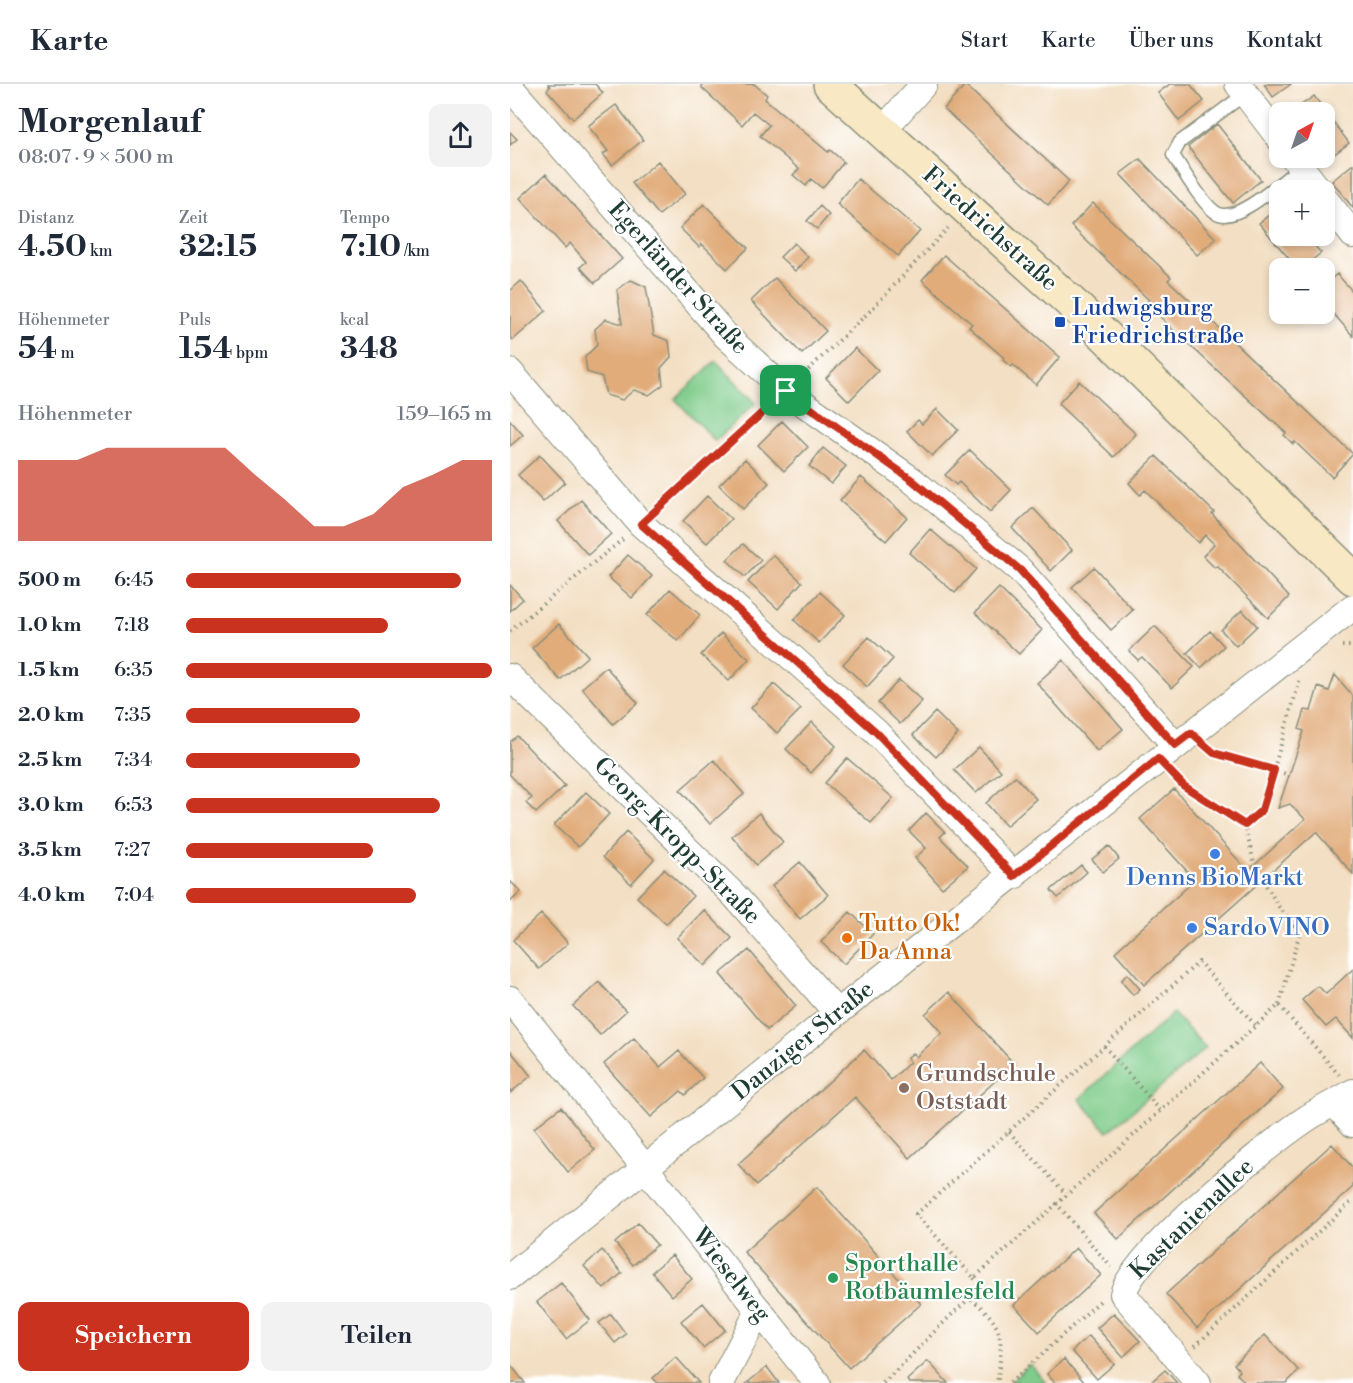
<!DOCTYPE html>
<html lang="de">
<head>
<meta charset="utf-8">
<style>
	body { margin:0; font-family:"Libre Bodoni",serif; background:#f2f2f3; color:#1f2937; height:100vh; display:flex; flex-direction:column; font-size:22px; white-space:nowrap }
	* { box-sizing:border-box; margin:0 }
	p { font-size:20px; color:#747a83 }
	.icon { flex:none; width:33px; height:33px; fill:none; stroke:currentColor; stroke-width:2; stroke-linecap:round; stroke-linejoin:round }
	.map { position:relative; flex:1; overflow:hidden }
	.panel { display:flex; flex-direction:column; background:#fff; width:510px }
	.panel>* { flex:none }
	.needle { width:39px; rotate:40deg }
	.buttons { position:absolute; left:759px; top:18px; display:grid; gap:12px }
	.buttons a { display:grid; place-items:center; width:66px; height:66px; border-radius:12px; background:#fff; box-shadow:0 3px 9px #0003; font-size:30px }
	.pin { position:absolute; display:grid; place-items:center; width:51px; height:51px; color:#fff; margin:-26px; border-radius:12px; box-shadow:0 3px 9px #0006 }
	.round { display:grid; place-items:center; flex:none; width:63px; height:63px; border-radius:12px; background:#f2f2f3 }
	.overview { display:flex; align-items:center; justify-content:space-between; height:102px; padding:0 18px }
	h1 { font-size:33px; font-weight:700; line-height:45px }
	.stats { display:grid; grid-template-columns:repeat(3,1fr); gap:9px; height:102px; padding:6px 18px }
	.stats div { display:grid; align-content:center }
	.stats b { font-size:30px; font-weight:700 }
	.stats small { font-size:16px; font-weight:400 }
	.stats p { font-size:16px }
	.chart { height:168px; padding:12px 18px }
	.chart p { display:flex; justify-content:space-between }
	.chart svg { width:100%; height:108px; margin-top:6px; fill:#c8321e; opacity:.7 }
	.action { display:flex; gap:12px; margin-top:auto; padding:12px 18px }
	.action a { flex:1; height:69px; border-radius:12px; background:#c8321e; color:#fff; font-size:24px; font-weight:700; line-height:69px; text-align:center }
	.action a+a { background:#f2f2f3; color:#1f2937 }
	ul { padding:0 18px; list-style:none; font-size:20px }
	li { display:grid; grid-template-columns:96px 72px 1fr; align-items:center; height:45px }
	li i { height:15px; border-radius:8px; background:#c8321e }
	header { display:flex; align-items:center; gap:36px; box-sizing:border-box; height:84px; padding:0 30px; background:#fff; border-bottom:2px solid #e0e1e3 }
	header strong { font-size:28px }
	nav { display:flex; gap:33px; margin-inline-start:auto; font-size:21px }
	main { display:flex; flex:1; min-height:0 }
	.map>svg:first-child { display:block }
</style>
</head>
<body>
<header>
<strong>Karte</strong>
<nav><a>Start</a><a>Karte</a><a>Über uns</a><a>Kontakt</a></nav>
</header>
<main>
<section class="panel">
<div class="overview"><div><h1>Morgenlauf</h1><p>08:07 · 9 × 500 m</p></div><a class="round"><svg class="icon" aria-label="share" viewBox="0 0 24 24"><path d="M12 15V3M7 8l5-5 5 5M5 13v7h14v-7"/></svg></a></div>
<div class="stats">
<div><p>Distanz</p><b>4.50<small> km</small></b></div>
<div><p>Zeit</p><b>32:15</b></div>
<div><p>Tempo</p><b>7:10<small> /km</small></b></div>
</div>
<div class="stats">
<div><p>Höhenmeter</p><b>54<small> m</small></b></div>
<div><p>Puls</p><b>154<small> bpm</small></b></div>
<div><p>kcal</p><b>348</b></div>
</div>
<div class="chart"><p><span>Höhenmeter</span>159–165 m</p>
<svg viewBox="0 0 160 44" preserveAspectRatio="none"><path d="M0 44V11L10 11L20 11L30 6L40 6L50 6L60 6L70 6L80 17L90 27L100 38L110 38L120 33L130 22L140 17L150 11L160 11V44z"/></svg>
</div>
<ul>
<li><b>500 m</b>6:45<i style="width:90%"></i></li>
<li><b>1.0 km</b>7:18<i style="width:66%"></i></li>
<li><b>1.5 km</b>6:35<i style="width:100%"></i></li>
<li><b>2.0 km</b>7:35<i style="width:57%"></i></li>
<li><b>2.5 km</b>7:34<i style="width:57%"></i></li>
<li><b>3.0 km</b>6:53<i style="width:83%"></i></li>
<li><b>3.5 km</b>7:27<i style="width:61%"></i></li>
<li><b>4.0 km</b>7:04<i style="width:75%"></i></li>
</ul>
<div class="action"><a>Speichern</a><a>Teilen</a></div>
</section>
<div class="map">
<svg width="843" height="1299" viewBox="0 0 843 1299">
	<rect width="100%" height="100%" fill="#fff"/>
	<filter id="ink" filterUnits="userSpaceOnUse"><feTurbulence type="fractalNoise" baseFrequency=".0167" numOctaves="2"/><feDisplacementMap in="SourceGraphic" scale="12" xChannelSelector="R" yChannelSelector="G"/><feConvolveMatrix kernelMatrix="1 2 1 2 8 2 1 2 1" color-interpolation-filters="sRGB"/></filter>
	<filter id="wash" filterUnits="userSpaceOnUse"><feTurbulence type="fractalNoise" baseFrequency=".008" numOctaves="4" result="noise"/><feDisplacementMap in="SourceGraphic" scale="24" xChannelSelector="R" yChannelSelector="G"/><feGaussianBlur stdDeviation="1.35" result="paint"/><feColorMatrix in="noise" values="0 0 0 0 0 0 0 0 0 0 0 0 0 0 0 0 0 1.4 0 .05"/><feComposite in="paint" operator="in"/></filter>
	<g filter="url(#wash)">
		<rect width="100%" height="100%" fill="#f3dfc3"/>
		<path fill="#80cc8b" stroke="#508460" stroke-width="1.5" d="M206,277L246,319L205,357L165,315Z
			M663,929L696,964L598,1048L569,1015Z
			M520,1280L536,1299H500Z"/>
		<g id="blocks">
			<path fill="#e1ac7a" d="M38,0H85L93,9L63,35L37,6L40,3Z
				M192,0H244L257,11L255,15L318,68L320,66L334,78L312,104L301,95L296,102L283,91L289,85L250,52L259,41L243,28L232,41L192,4Z
				M660,0H680L694,17L669,37L648,9Z
				M754,0H781L763,13Z
				M455,1L559,97L538,121L434,25Z
				M804,12L839,59L811,80L806,74H814V28H782Z
				M106,21L133,56L102,81L93,70L98,67L78,42Z
				M707,40L751,96L723,119L678,63Z
				M0,48L7,55L0,61Z
				M630,75L706,155L687,171L610,90Z
				M148,77L175,110L149,131L122,99Z
				M843,80V124L822,97Z
				M36,90L112,175L85,199L70,183L76,178L60,159L55,164L10,114Z
				M348,95L410,147L388,172L327,120Z
				M583,119L661,193L658,196L843,370L822,393L785,358L783,360L774,351L776,349L663,246L637,219L639,216L561,142Z
				M194,120L238,164L217,185L192,160L189,163L170,144Z
				M310,122L319,131L307,145L297,137Z
				M770,122V152H796L811,169L792,184H787L749,139Z
				M284,159L298,173L285,187L270,173Z
				M434,171L550,273L526,301L503,281L501,283L493,276L494,274L459,243L462,240L412,196Z
				M827,190L843,208V252L814,219V201Z
				M265,194L316,247L292,270L241,217Z
				M121,196L136,203L144,251L159,257L161,273L151,284L153,301L139,311L124,306L112,316L96,311L92,293L77,288L75,273L87,261L85,245L96,235L112,240L107,206Z
				M11,197L36,227L3,256L0,253V207Z
				M345,264L368,287L339,317L316,294Z
				M569,297L626,350L604,373L548,320Z
				M427,325L448,346L422,372L397,347L408,336L412,340Z
				M0,336L13,351L0,362Z
				M272,337L298,363L274,387L248,361Z
				M313,364L336,382L321,400L299,382Z
				M460,366L501,406L480,428L449,398L446,401L435,391Z
				M30,371L55,398L33,418L8,391Z
				M646,372L704,428L702,430L779,513L758,534L707,482L705,484L693,472L704,460L695,451L688,459L635,406L630,411L619,399Z
				M235,375L259,399L233,425L209,401Z
				M351,393L397,433L376,457L330,417Z
				M197,412L221,435L197,459L173,437Z
				M71,416L101,450L78,471L48,437Z
				M523,424L562,466L541,487L502,444Z
				M420,445L466,485L445,509L399,469Z
				M233,460L251,476L235,493L217,476Z
				M118,471L142,492L122,514L98,493Z
				M263,471L292,498L268,525L238,498Z
				M584,483L623,526L601,546L562,503Z
				M0,501L13,515L0,527Z
				M489,504L532,546L509,570L465,529Z
				M160,505L190,531L168,557L137,531Z
				M310,508L335,531L309,559L284,536Z
				M732,526L747,542L726,562L711,546Z
				M49,540L78,572L50,596L22,564Z
				M645,542L684,583L662,604L632,573L628,576L619,567Z
				M700,547L714,562L691,584L677,569Z
				M211,549L239,575L219,597L191,571Z
				M359,553L383,575L357,603L333,580Z
				M553,576L613,645L587,667L527,599Z
				M96,583L128,619L103,640L72,604Z
				M825,591L843,612V790L806,748L634,901L605,868L685,796L630,735L664,705L738,787L795,735L780,720L768,724L794,647L789,645L795,626L801,627L808,603L819,607Z
				M389,596L412,617L390,640L368,619Z
				M264,600L291,625L267,649L241,624Z
				M425,628L448,650L426,673L403,651Z
				M302,638L326,662L301,689L276,665Z
				M7,652L55,702L26,729L16,719L22,714L0,691V658Z
				M469,663L491,687L466,709L444,686Z
				M337,674L383,714L361,739L315,699Z
				M204,676L234,710L200,740L170,706Z
				M505,692L526,715L496,742L476,719Z
				M76,708L99,730L68,763L44,741Z
				M249,729L273,758L246,781L222,752Z
				M416,729L435,748L430,753L458,782L432,804L405,774L416,764L399,747Z
				M116,748L144,775L121,800L93,773Z
				M599,762L609,775L593,788L582,775Z
				M290,778L318,811L290,835L262,802Z
				M571,781L577,788L548,814L541,806Z
				M154,785L183,812L156,840L127,813Z
				M0,797L11,808L0,818Z
				M194,826L222,854L195,882L167,854Z
				M340,828L363,850L334,880L311,858Z
				M31,830L58,859L29,885L3,856Z
				M239,866L286,922L257,946L210,890Z
				M843,885V954L826,935L816,943L792,916L808,902L816,910Z
				M617,890L630,905L623,911L611,897Z
				M89,898L116,927L90,951L63,922Z
				M439,908L504,980L400,1074L345,1013L247,1101L228,1080L354,966L381,996L400,978L397,974L403,969L406,973L432,949L415,930Z
				M124,954L150,983L169,967L193,994L175,1011L171,1007L141,1033L94,980Z
				M0,966L21,992L0,1009Z
				M750,979L773,1005L608,1155L584,1129Z
				M51,1023L85,1066L58,1088L24,1044Z
				M822,1060L843,1084V1103L687,1244L656,1210Z
				M307,1103L411,1220L339,1284L234,1168Z
				M128,1139L147,1161L123,1181L105,1159Z
				M566,1164L591,1191L529,1248L504,1221Z
				M92,1166L112,1189L94,1205L74,1182Z
				M162,1171L182,1195L162,1212L142,1188Z
				M51,1199L80,1236L56,1255L27,1218Z
				M193,1219L215,1246L193,1264L171,1237Z
				M604,1229L630,1257L613,1273L587,1244Z
				M101,1230L116,1250L105,1259L89,1239Z
				M755,1251L789,1287L776,1299H736L727,1290L730,1287L724,1280Z
				M579,1252L604,1280L587,1295L562,1267Z
				M166,1273L189,1299H148L143,1294Z
				M554,1275L575,1299H545L537,1290Z
				M418,1277L438,1299H399L397,1296Z
				M0,1280L15,1299H0Z
				M257,1283L269,1299H237Z
				M655,1286L667,1299H640Z"/>
		</g>
	</g>
	<g filter="url(#ink)">
		<use href="#blocks" fill-opacity="0" stroke="#898e7c" stroke-width="1.5"/>
		<g fill="none" stroke-linecap="round" stroke-linejoin="round">
			<g stroke="#898e7c" stroke-width="15">
				<path id="lane" d="M735,10L670,58L663,71C672,85 695,125 709,130C729,138 774,95 791,83"/>
			</g>
			<g stroke="#898e7c" stroke-width="28">
				<path id="street" d="M728,0L770,55
					M0,3L216,252L276,307L402,396L510,486L665,661
					M372,47L414,0
					M784,74L809,106
					M814,114L843,151
					M0,288L131,440L366,648L504,792
					M0,593L224,811L327,929
					M0,915L307,1299
					M824,1019L843,1040
					M0,1193L327,929L843,523
					M211,1299L249,1226
					M688,1299L613,1210C623,1169 759,1059 799,1033C813,1024 829,1017 843,1008"/>
			</g>
			<g stroke="#898e7c" stroke-width="36">
				<path id="secondary" d="M320,0L568,225L843,494"/>
			</g>
			<path stroke="#898e7c" stroke-width="4" stroke-dasharray="1.5 4.5" stroke-linecap="butt" d="M294,290L361,226L438,144
				M148,425L260,322
				M0,547L113,455
				M832,562H843
				M699,666L703,669L780,691
				M664,693L673,702L735,741
				M769,921L790,848L769,823L745,783L735,741L752,726L790,595
				M745,941L689,878L406,1130L464,1194L769,921L829,991
				M594,962L650,1026
				M499,1048L556,1110
				M546,1119L601,1183
				M464,1194L472,1203L460,1214C496,1242 493,1256 487,1299
				M685,1262L843,1116
				M373,1299C403,1271 429,1241 460,1214
				M500,1299L590,1217"/>
			<use href="#lane" stroke="#fff" stroke-width="12"/>
			<use href="#street" stroke="#fff" stroke-width="26"/>
			<use href="#secondary" stroke="#f8e8c3" stroke-width="33"/>
		</g>
	</g>
	<g fill="none" stroke-linecap="round" stroke-linejoin="round" filter="url(#ink)">
		<g stroke="#fff" stroke-width="12">
			<path id="route" d="M276,307L402,396L510,486L665,661L681,649L704,669L764,686L752,726L735,741L674,702L648,675L504,792L366,648L131,440Z"/>
		</g>
		<use href="#route" stroke="#c8321e" stroke-width="8"/>
	</g>
	<rect fill="#1a4fb4" stroke="#fff" stroke-width="2" x="544" y="232" width="12" height="12" rx="3"/>
	<g fill="#3f7fe0" stroke="#fff" stroke-width="2">
		<circle cx="705" cy="770" r="6"/>
		<circle cx="682" cy="844" r="6"/>
	</g>
	<circle fill="#e8710a" stroke="#fff" stroke-width="2" cx="337" cy="854" r="6"/>
	<circle fill="#8d6e63" stroke="#fff" stroke-width="2" cx="394" cy="1004" r="6"/>
	<circle fill="#2e9e5b" stroke="#fff" stroke-width="2" cx="323" cy="1194" r="6"/>
	<g text-anchor="middle" dominant-baseline="central" stroke-width="4.5" stroke-linejoin="round" paint-order="stroke">
		<g font-size="24" fill="#1f3d34" stroke="#fff">
			<text transform="translate(480 145) rotate(42)">Friedrichstraße</text>
			<text transform="translate(168 194) rotate(48)">Egerländer Straße</text>
			<text transform="translate(167 757) rotate(45)">Georg-Kropp-Straße</text>
			<text transform="translate(293 957) rotate(-39)">Danziger Straße</text>
			<text transform="translate(682 1135) rotate(-44)">Kastanienallee</text>
			<text transform="translate(221 1191) rotate(52)">Wieselweg</text>
		</g>
		<g font-size="24" fill="#164399" stroke="#fff" text-anchor="start">
			<text x="562" y="224">Ludwigsburg<tspan x="562" dy="28">Friedrichstraße</tspan></text>
		</g>
		<g font-size="24" fill="#366cbe" stroke="#fff">
			<text x="705" y="794">Denns BioMarkt</text>
			<text x="694" y="844" text-anchor="start">SardoVINO</text>
		</g>
		<g font-size="24" fill="#c56008" stroke="#fff" text-anchor="start">
			<text x="349" y="840">Tutto Ok!<tspan x="349" dy="28">Da Anna</tspan></text>
		</g>
		<g font-size="24" fill="#785e54" stroke="#fff" text-anchor="start">
			<text x="406" y="990">Grundschule<tspan x="406" dy="28">Oststadt</tspan></text>
		</g>
		<g font-size="24" fill="#27864d" stroke="#fff" text-anchor="start">
			<text x="335" y="1180">Sporthalle<tspan x="335" dy="28">Rotbäumlesfeld</tspan></text>
		</g>
	</g>
</svg>
<div class="buttons">
<a><svg class="needle" viewBox="-14 -14 28 28"><path d="M0-13l5 13h-10z" fill="#e53935"/><path d="M0 13l5-13h-10z" fill="#747a83"/></svg></a>
<a>+</a>
<a>−</a>
</div>
<div class="pin" style="left:276px;top:307px;background:#1e9e55"><svg class="icon" aria-label="arrive" viewBox="0 0 24 24"><path d="M6 21V4h12l-3 4 3 4H6"/></svg></div>
</div>
</main>
</body>
</html>
